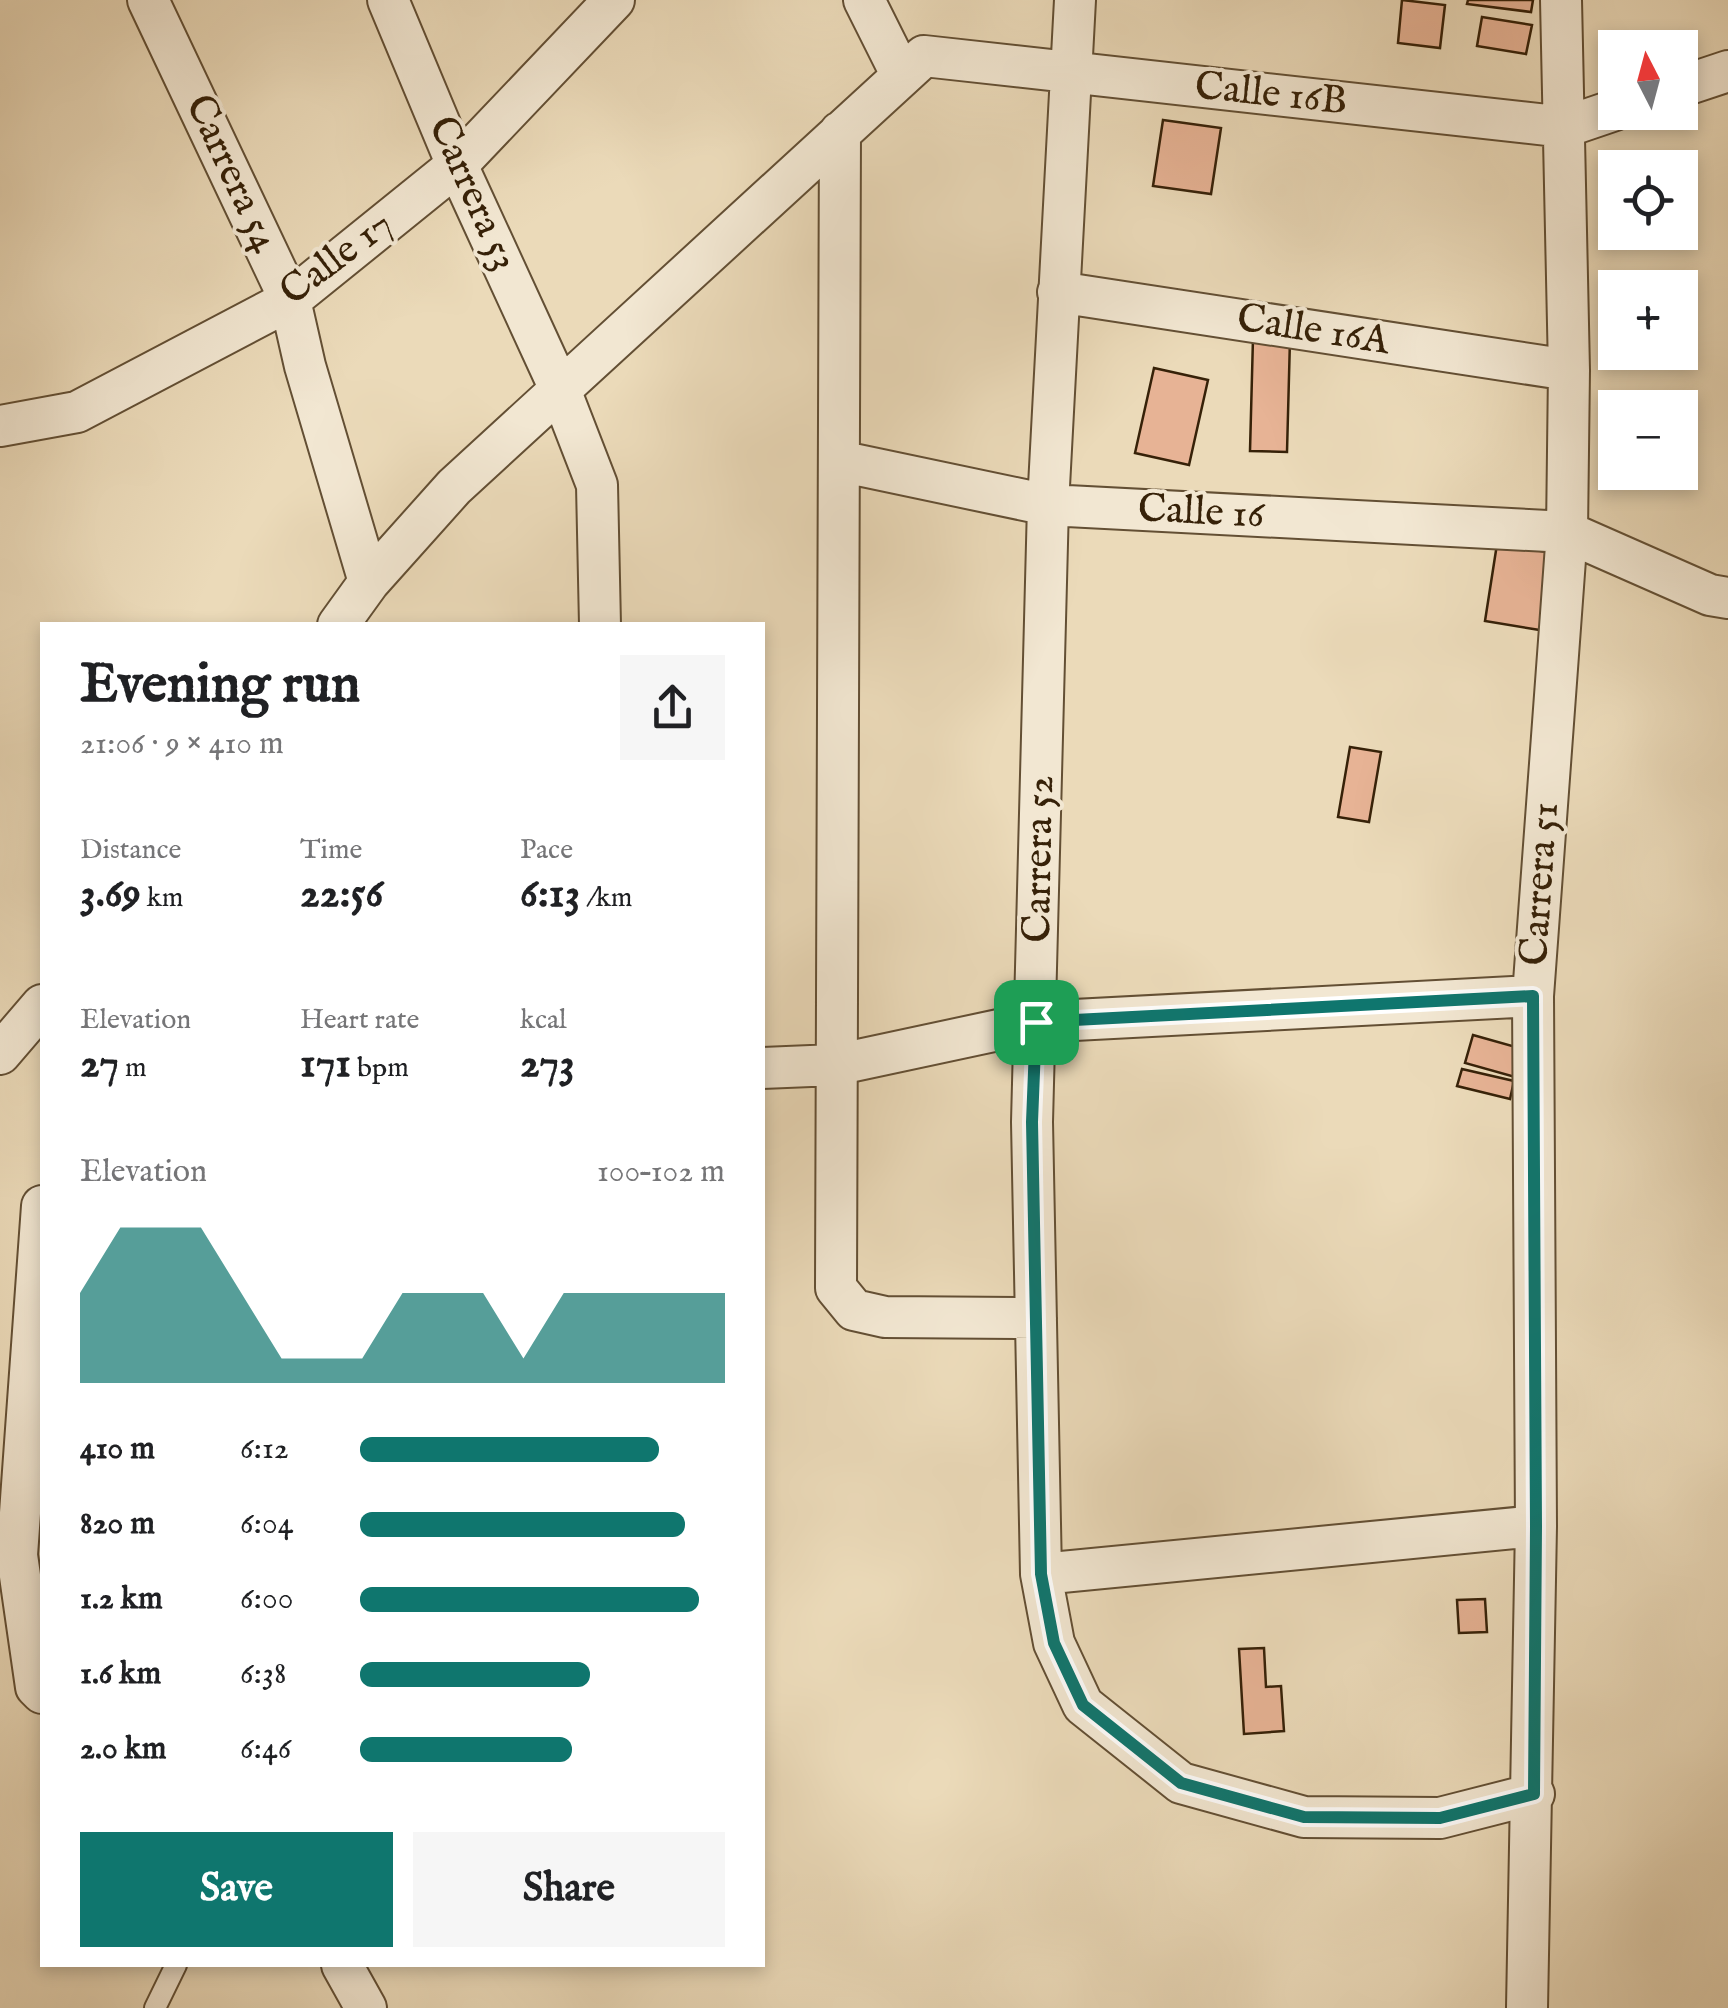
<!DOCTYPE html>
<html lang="en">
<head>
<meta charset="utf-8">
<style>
	body { margin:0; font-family:"IM FELL English",serif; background:#f6f6f6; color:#202124; height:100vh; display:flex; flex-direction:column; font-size:38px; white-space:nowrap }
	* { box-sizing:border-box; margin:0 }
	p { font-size:32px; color:#757577 }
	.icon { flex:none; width:55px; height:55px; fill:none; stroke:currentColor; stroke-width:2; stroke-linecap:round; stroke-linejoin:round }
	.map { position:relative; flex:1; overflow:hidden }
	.drawer { position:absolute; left:40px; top:622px; width:725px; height:1345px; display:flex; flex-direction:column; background:#fff; border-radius:0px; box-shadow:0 5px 15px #0003 }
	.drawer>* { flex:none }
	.needle { width:65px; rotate:354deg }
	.fabs { position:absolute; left:1598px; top:30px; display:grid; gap:20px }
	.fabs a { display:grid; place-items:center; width:100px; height:100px; border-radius:0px; background:#fff; box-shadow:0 5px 15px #0003; font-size:50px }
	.pin { position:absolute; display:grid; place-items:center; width:85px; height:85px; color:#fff; margin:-42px; border-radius:20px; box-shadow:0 5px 15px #0006 }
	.round { display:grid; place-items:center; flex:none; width:105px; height:105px; border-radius:0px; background:#f6f6f6 }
	.summary { display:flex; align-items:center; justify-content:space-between; height:170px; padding:0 40px }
	h1 { font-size:55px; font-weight:800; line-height:75px }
	.figures { display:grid; grid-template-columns:repeat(3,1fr); gap:15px; height:170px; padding:10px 40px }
	.figures div { display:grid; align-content:center }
	.figures b { font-size:42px; font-weight:800 }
	.figures small { font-size:28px; font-weight:400 }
	.figures p { font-size:28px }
	.chart { height:280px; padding:20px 40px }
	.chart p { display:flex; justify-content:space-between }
	.chart svg { width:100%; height:180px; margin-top:10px; fill:#0f766e; opacity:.7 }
	.cta { display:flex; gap:20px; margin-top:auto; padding:20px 40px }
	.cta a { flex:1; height:115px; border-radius:0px; background:#0f766e; color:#fff; font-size:40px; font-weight:800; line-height:115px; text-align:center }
	.cta a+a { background:#f6f6f6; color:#202124 }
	ul { padding:0 40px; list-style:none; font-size:32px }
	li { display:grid; grid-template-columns:160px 120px 1fr; align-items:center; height:75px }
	li i { height:25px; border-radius:12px; background:#0f766e }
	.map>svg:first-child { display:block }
</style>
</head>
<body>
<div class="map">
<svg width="1728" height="2008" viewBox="0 0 1728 2008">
	<rect width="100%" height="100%" fill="#ebdab9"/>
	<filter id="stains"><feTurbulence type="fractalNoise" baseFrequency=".002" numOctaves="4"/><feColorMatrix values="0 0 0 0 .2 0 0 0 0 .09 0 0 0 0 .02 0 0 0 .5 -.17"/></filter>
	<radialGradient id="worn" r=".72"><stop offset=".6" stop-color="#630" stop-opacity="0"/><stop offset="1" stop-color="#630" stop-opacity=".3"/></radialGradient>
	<path fill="#e7b395" stroke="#362108" stroke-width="2.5" d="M1402,0L1445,5L1440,48L1398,43Z
		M1468,0H1533L1531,12L1467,4Z
		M1482,17L1532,25L1526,54L1477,46Z
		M1163,120L1221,128L1211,194L1153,186Z
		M1253,338L1290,339L1287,452L1250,451Z
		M1154,368L1208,380L1189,465L1135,453Z
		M1497,544L1559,554L1546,631L1485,621Z
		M1350,747L1381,752L1369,822L1338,817Z
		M1473,1035L1523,1049L1515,1077L1465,1063Z
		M1462,1069L1514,1081L1510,1099L1457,1086Z
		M1485,1599L1487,1632L1459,1633L1457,1600Z
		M1264,1648L1266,1687L1281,1686L1284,1731L1244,1734L1239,1649Z"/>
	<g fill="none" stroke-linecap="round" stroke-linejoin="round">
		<g stroke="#634f34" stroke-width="24">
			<path id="service" d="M155,2008L176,1965"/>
		</g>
		<g stroke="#634f34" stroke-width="44">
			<path id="minor" d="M148,0L290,300L305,366L369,582
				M388,0L457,165L559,387L597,485L600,625
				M864,0L902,76
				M1075,0L1048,505L1032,1122L1041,1574L1054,1643L1083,1705L1181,1783L1304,1817L1440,1818L1534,1794
				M1680,87L1728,71
				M840,132L836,1288L854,1310L885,1317L1036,1318
				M1058,292L1569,370
				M0,426L77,412L290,300L457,165L614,0
				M839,461L1048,505L1567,532L1710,595L1728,598
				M338,625L369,582L454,487L924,56L1565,127L1615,110
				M0,1054L42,1005
				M762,1068L835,1065L1036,1022L1533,996
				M42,1206L17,1555L36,1687L42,1693
				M1041,1574L1536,1526
				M342,1965L366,2008
				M1527,2008L1536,1526L1533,996L1567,532L1569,370L1561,0"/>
		</g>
		<use href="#service" stroke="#f2e7d2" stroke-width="20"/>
		<use href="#minor" stroke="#f2e7d2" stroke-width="40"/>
	</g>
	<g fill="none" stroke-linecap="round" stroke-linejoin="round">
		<g stroke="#fff" stroke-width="20">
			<path id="route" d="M1533,996L1536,1526L1534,1794L1440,1818L1304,1817L1181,1783L1083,1705L1054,1643L1041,1574L1032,1122L1036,1022Z"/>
		</g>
		<use href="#route" stroke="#0f766e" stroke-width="12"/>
	</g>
	<g text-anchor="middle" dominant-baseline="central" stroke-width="8" stroke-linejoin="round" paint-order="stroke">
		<g font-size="40" fill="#362108" stroke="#f2e7d2">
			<text transform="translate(1271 95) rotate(6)">Calle 16B</text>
			<text transform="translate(231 174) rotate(65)">Carrera 54</text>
			<text transform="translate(472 194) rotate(66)">Carrera 53</text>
			<text transform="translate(337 259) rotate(-37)">Calle 17</text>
			<text transform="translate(1313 331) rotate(9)">Calle 16A</text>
			<text transform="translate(1201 513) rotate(3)">Calle 16</text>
			<text transform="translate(1040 859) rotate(-89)">Carrera 52</text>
			<text transform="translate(1541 884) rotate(-86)">Carrera 51</text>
		</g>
	</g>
	<rect width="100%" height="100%" filter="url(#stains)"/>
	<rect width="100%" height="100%" fill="url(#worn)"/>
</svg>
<div class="fabs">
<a><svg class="needle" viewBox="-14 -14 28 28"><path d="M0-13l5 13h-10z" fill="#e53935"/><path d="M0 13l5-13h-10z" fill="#757577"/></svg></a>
<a><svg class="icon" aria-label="locate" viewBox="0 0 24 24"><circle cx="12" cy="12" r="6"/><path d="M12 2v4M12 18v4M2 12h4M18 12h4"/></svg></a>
<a>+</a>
<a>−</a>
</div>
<div class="pin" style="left:1036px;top:1022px;background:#1e9e55"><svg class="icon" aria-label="arrive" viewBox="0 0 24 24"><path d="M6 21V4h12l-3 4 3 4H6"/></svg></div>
<section class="drawer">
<div class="summary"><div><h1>Evening run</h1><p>21:06 · 9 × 410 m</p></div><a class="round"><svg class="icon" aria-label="share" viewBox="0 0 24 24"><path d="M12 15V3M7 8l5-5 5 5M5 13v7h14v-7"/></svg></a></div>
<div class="figures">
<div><p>Distance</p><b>3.69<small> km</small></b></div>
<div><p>Time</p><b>22:56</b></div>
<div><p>Pace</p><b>6:13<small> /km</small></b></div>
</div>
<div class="figures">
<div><p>Elevation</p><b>27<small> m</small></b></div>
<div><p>Heart rate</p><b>171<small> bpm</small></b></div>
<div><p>kcal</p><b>273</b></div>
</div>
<div class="chart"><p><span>Elevation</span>100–102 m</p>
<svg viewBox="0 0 160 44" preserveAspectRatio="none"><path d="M0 44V22L10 6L20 6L30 6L40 22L50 38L60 38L70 38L80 22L90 22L100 22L110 38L120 22L130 22L140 22L150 22L160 22V44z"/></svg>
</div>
<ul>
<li><b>410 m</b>6:12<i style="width:82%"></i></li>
<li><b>820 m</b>6:04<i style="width:89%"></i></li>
<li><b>1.2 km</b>6:00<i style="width:93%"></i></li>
<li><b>1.6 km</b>6:38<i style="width:63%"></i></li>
<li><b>2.0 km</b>6:46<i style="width:58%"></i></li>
</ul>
<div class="cta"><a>Save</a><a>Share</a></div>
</section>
</div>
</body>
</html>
